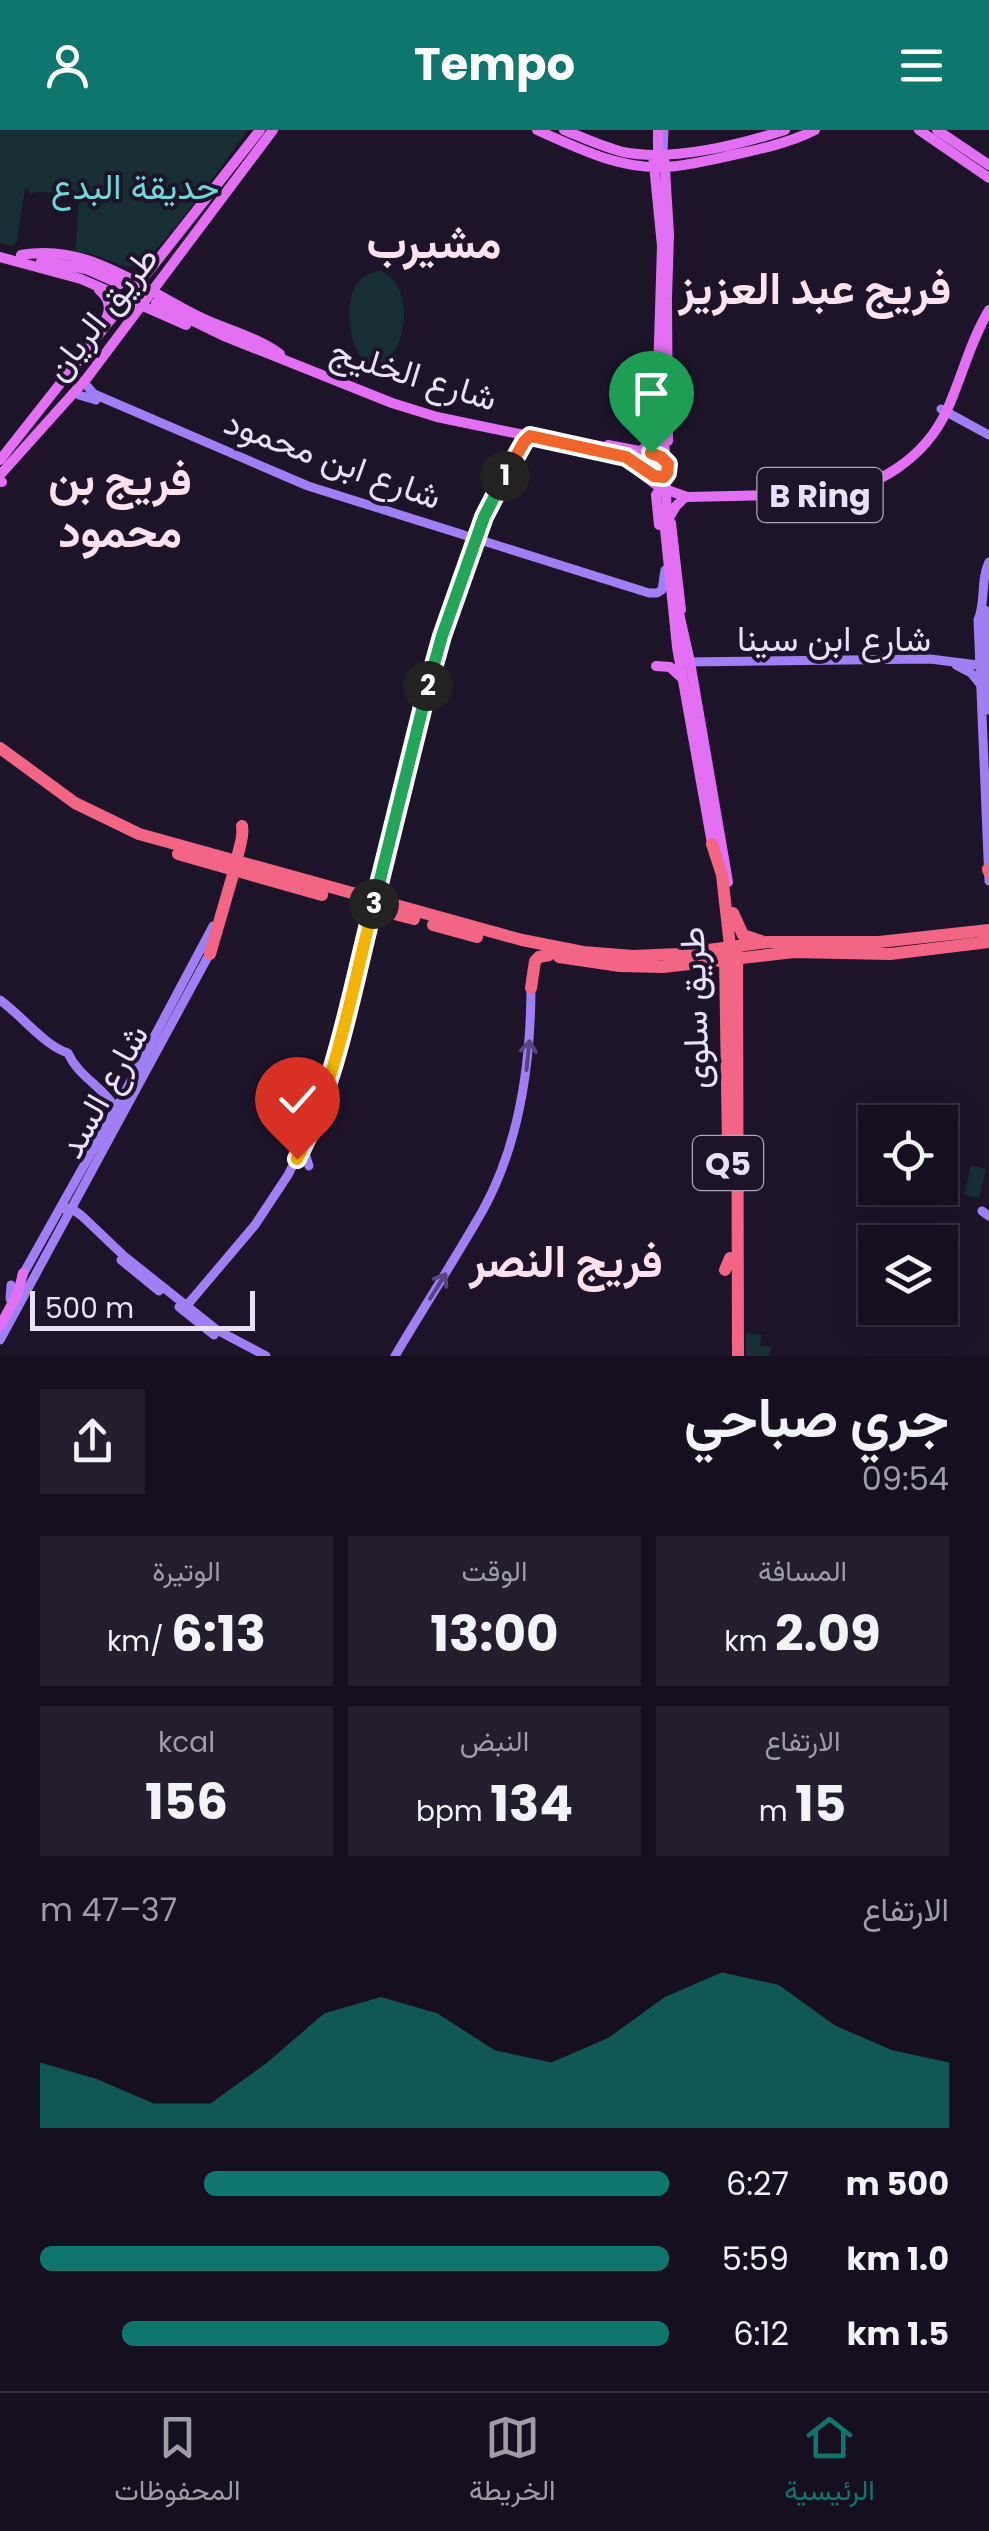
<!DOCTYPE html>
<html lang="ar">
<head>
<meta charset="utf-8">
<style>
	body { margin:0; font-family:Poppins,Vazirmatn,sans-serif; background:#231d2d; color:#f1f3f6; direction:rtl; height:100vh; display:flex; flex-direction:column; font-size:38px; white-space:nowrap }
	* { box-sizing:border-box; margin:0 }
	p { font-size:32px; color:#9e9ca5 }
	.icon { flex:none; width:55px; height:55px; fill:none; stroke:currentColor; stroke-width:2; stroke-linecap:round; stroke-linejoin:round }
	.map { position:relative; height:1226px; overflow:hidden; direction:ltr }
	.side { display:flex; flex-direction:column; background:#160f20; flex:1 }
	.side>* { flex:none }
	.buttons { position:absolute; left:858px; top:975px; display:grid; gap:20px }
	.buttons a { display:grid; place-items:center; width:100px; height:100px; border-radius:0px; background:#160f20; box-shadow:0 5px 25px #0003,0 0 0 2px #352f3e; font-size:50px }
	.scale { position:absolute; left:30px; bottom:25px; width:225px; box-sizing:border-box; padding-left:10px; border:5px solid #eae0fc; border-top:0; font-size:28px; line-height:35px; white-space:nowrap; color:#eae0fc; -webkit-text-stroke:8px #1d142a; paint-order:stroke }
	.pin { position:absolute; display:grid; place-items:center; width:85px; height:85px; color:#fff; margin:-102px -42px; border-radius:50% 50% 50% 0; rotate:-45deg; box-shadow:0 0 10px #0007 }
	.pin .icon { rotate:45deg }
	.km { position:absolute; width:50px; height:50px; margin:-25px; border-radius:50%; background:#222; color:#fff; font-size:28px; line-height:50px; text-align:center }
	.round { display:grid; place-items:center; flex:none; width:105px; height:105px; border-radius:0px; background:#231d2d }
	.summary { display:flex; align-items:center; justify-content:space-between; height:170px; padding:0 40px }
	h1 { font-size:55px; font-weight:700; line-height:75px }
	.metrics { display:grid; grid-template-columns:repeat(3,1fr); gap:15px; height:170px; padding:10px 40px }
	.metrics div { display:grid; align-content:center; border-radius:0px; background:#231d2d; text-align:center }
	.metrics b { font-size:50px; font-weight:700 }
	.metrics small { font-size:28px; font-weight:400 }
	.metrics p { font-size:28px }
	.chart { height:280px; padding:20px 40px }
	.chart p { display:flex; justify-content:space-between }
	.chart svg { width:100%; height:180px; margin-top:10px; fill:#0f766e; opacity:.7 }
	ul { padding:0 40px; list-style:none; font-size:32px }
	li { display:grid; grid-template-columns:160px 120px 1fr; align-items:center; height:75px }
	li i { height:25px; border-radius:12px; background:#0f766e }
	header { display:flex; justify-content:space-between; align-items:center; height:130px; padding:0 40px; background:#0f766e; color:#fff; font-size:45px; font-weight:700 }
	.menu { display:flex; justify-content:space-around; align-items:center; height:140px; border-top:2px solid #352f3e; background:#160f20; font-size:28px; color:#9e9ca5 }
	.menu a { display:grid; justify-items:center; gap:5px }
	.menu .active { color:#0f766e }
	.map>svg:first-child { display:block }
</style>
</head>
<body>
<header><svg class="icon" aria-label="menu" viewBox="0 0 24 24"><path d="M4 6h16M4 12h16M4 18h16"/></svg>Tempo<svg class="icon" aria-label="person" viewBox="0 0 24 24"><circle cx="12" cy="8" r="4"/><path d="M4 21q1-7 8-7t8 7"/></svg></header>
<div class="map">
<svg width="989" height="1226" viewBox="0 0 989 1226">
	<rect width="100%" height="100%" fill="#1d142a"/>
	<path fill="#172e34" d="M0,0H248C231,22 156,132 135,136C123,139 110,130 98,126C88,123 77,122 67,121L75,119L76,114L79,63L34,62L30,65L29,59L25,58L17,112L12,116L0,113Z
		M381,141C409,153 408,196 396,219C359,285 320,143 381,141Z
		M971,1035L986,1039L979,1068L964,1065Z
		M746,1203L762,1205L760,1215L771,1217L769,1226H746Z"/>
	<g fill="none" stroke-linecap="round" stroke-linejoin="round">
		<path stroke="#a07ff4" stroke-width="9" d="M663,22L664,0
			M87,256L94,264L308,356L649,463H657L662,460L665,440
			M79,265L96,270
			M941,279L989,305
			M989,432C980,451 986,472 978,490L989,751
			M985,480L988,580
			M685,532L930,529L986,536
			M956,535L971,543L980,554
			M0,870C22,886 45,916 68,923C77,944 99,955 112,973
			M305,1023L309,1036
			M65,1079L71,1078L82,1086L124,1126L217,1200L266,1226
			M982,1081L989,1086
			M121,1130L159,1161
			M22,1146L119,973L213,796
			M10,1169L11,1155
			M179,1177L214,1205
			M183,1180L255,1095L288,1045L316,989L342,912L398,674L403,663L435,530L472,413L523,312L531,306
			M0,1210L211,821
			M395,1226C424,1177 455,1129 483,1080C520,1013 531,931 531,855"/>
		<path stroke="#e370f3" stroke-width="10" d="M537,0C578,18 618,39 664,37C687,36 710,30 733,25C761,19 789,13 815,0
			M564,0C584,8 603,17 623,22C673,32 738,15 785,0
			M919,0L989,48
			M937,0L989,35
			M664,24L669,104L667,168
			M658,28V0
			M21,125C90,112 144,161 202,188C227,200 257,207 280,224
			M0,127L81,149L186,195
			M41,131L86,139L120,154
			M99,160C110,169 112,180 104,192
			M667,170L668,311
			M156,173L224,206L392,273L437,287L616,324C633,329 648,346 664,347L667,342
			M608,315L655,324L667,333
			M640,321L647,316L655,305L657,276L662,116L653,25
			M0,330L260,0
			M638,341L659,357L687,367L824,364C876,360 925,328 947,280C962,247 970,212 989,180
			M0,345L87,248L273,0
			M0,352H2
			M670,386L676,376L685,367
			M664,389L677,517L713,719
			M671,393L681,480
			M659,395L656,365L661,358
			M677,474L690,532L728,752
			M656,536L670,537L682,548
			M0,1196L18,1163L23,1143"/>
		<path stroke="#f26585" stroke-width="12" d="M0,618L75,673L139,704L522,810L583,822L633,826L678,824L768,812H879L989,800
			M712,714L722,745L731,825
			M178,724L322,765
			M988,739L989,742
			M237,740C234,725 245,711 242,696
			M356,774L414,789
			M733,783L743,805L761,811
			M433,795L477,807
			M210,824L234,741L233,733
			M737,824L738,1226
			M725,826L728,1016
			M559,827L620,836L663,837L794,822L890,824L989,812
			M531,858L535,831L539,827L549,825
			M725,1140L730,1128"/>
		<path stroke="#e370f3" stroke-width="10" d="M664,303L667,389"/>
	</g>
	<defs><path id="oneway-shaft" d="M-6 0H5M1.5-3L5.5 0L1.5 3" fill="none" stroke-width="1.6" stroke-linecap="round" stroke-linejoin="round" transform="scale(2.5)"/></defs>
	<g stroke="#584485">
		<use href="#oneway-shaft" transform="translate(528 925) rotate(-84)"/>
		<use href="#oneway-shaft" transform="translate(438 1156) rotate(-58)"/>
	</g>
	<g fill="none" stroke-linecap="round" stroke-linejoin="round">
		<g stroke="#fff" stroke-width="20">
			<path id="split-1" d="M505,346L524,312L530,306L626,327L654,346L664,347L667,343L668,334L661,327L651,323"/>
		</g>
		<g stroke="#fff" stroke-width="20">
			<path id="split-2" d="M428,556L442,506L484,387L505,346"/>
		</g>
		<g stroke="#fff" stroke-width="20">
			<path id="split-3" d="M374,774L428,556"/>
		</g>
		<g stroke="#fff" stroke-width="20">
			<path id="split-4" d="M297,1029C338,947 351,862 374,774"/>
		</g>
		<use href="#split-1" stroke="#f0652b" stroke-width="12"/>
		<use href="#split-2" stroke="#22a559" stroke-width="12"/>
		<use href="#split-3" stroke="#22a559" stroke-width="12"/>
		<use href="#split-4" stroke="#f5b400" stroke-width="12"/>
	</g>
	<g text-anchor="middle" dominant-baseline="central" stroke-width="8" stroke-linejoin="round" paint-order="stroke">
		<g fill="#1d142a" stroke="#aca3bd" stroke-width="2.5">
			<rect x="757.5" y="338" width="125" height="54" rx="8"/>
			<rect x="693" y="1006" width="70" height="54" rx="8"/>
		</g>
		<g font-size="32" font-weight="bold" fill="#eae0fc">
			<text x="820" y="365">B Ring</text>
			<text x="728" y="1033">Q5</text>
		</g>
		<g font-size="35" fill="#70d7d8" stroke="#1d142a">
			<text x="135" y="56">حديقة البدع</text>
		</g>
		<g font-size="35" fill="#eae0fc" stroke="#1d142a">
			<text transform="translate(101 183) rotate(-52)">طريق الريان</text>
			<text transform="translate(414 244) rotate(17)">شارع الخليج</text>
			<text transform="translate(333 329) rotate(20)">شارع ابن محمود</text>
			<text x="834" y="508">شارع ابن سينا</text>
			<text transform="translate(694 878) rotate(-92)">طريق سلوى</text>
			<text transform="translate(103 961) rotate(-61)">شارع السد</text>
		</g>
		<g font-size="45" font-weight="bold" fill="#fce2ec" stroke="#1d142a">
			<text x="434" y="112">مشيرب</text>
			<text x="815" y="158">فريج عبد العزيز</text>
			<text x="120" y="349">فريج بن<tspan x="120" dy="52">محمود</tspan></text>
			<text x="566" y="1131">فريج النصر</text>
		</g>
	</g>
</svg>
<div class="buttons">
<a><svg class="icon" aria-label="locate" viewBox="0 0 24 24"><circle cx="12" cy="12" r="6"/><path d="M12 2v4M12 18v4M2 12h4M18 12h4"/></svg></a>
<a><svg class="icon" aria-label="layers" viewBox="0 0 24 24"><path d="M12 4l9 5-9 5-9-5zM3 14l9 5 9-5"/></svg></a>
</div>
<div class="scale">500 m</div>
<div class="pin" style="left:651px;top:323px;background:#1e9e55"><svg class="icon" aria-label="arrive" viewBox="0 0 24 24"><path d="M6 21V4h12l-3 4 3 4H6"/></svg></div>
<div class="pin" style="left:297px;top:1029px;background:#d93025"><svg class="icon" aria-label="check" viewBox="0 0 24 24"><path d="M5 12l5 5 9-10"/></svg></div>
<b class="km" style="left:505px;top:346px">1</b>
<b class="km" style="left:428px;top:556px">2</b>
<b class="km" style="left:374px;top:774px">3</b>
</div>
<section class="side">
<div class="summary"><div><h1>جري صباحي</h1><p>09:54</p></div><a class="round"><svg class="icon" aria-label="share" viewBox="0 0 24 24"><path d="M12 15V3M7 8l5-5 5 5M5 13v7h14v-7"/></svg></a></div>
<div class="metrics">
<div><p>المسافة</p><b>2.09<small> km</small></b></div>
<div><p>الوقت</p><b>13:00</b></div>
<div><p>الوتيرة</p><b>6:13<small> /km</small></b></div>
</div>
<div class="metrics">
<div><p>الارتفاع</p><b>15<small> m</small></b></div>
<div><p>النبض</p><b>134<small> bpm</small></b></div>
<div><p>kcal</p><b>156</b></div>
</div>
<div class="chart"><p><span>الارتفاع</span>37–47 m</p>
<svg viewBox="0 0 160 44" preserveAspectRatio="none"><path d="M0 44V28L10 32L20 38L30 38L40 28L50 16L60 12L70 16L80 25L90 28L100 22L110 12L120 6L130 9L140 19L150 25L160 28V44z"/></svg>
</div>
<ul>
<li><b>500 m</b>6:27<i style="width:74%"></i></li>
<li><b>1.0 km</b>5:59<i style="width:100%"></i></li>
<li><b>1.5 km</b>6:12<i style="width:87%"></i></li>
</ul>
</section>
<nav class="menu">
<a class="active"><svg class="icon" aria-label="home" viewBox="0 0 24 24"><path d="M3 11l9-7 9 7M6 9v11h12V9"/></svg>الرئيسية</a>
<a><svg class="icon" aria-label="map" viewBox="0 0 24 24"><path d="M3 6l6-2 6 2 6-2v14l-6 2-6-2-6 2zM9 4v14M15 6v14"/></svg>الخريطة</a>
<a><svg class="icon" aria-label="saved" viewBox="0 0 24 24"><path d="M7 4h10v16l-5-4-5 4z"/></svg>المحفوظات</a>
</nav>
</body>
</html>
